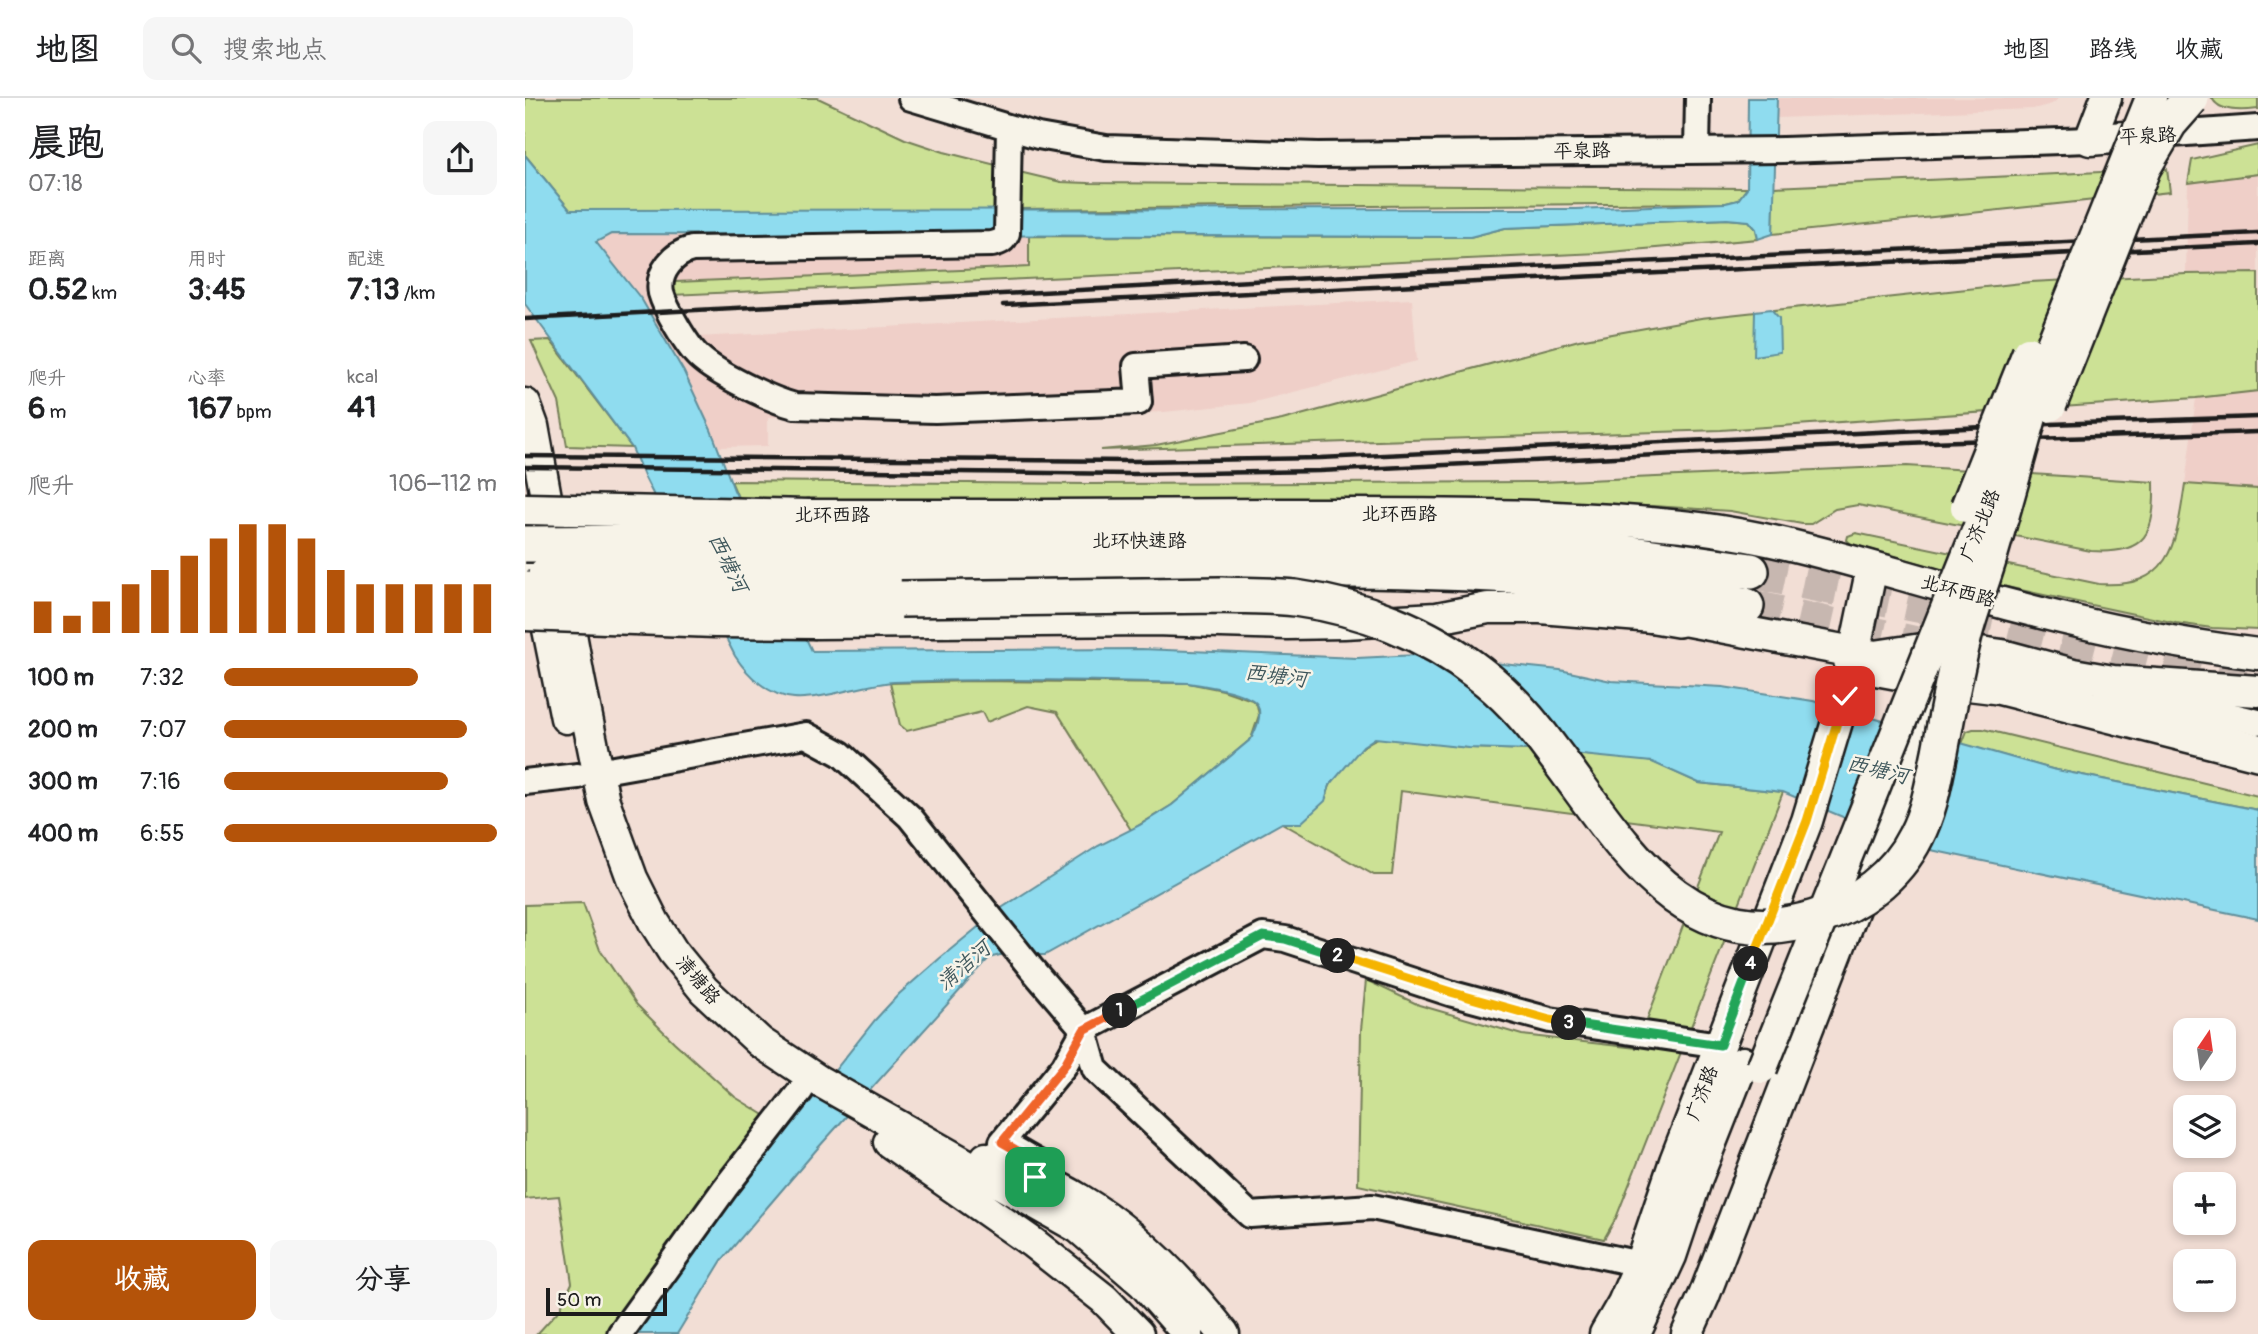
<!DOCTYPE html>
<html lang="zh">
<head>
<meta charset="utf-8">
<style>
	body { margin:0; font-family:Pangolin,"LXGW WenKai TC",sans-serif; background:#f6f6f6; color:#202124; height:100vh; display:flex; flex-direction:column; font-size:26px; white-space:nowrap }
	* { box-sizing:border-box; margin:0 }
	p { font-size:23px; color:#757577 }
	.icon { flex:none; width:38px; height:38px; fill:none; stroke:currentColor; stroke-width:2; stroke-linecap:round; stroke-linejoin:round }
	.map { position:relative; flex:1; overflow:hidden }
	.panel { display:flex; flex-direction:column; background:#fff; width:525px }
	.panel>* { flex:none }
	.needle { width:46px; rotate:13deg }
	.fabs { position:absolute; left:1648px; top:920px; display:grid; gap:14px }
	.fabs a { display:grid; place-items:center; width:63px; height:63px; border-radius:14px; background:#fff; box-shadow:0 4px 10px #0003; font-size:35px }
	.scale { position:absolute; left:21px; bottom:18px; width:121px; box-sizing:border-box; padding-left:7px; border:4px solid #1c1c1c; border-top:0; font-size:19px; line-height:24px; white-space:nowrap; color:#1c1c1c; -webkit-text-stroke:5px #f7f3e8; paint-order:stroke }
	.pin { position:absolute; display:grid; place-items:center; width:60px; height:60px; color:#fff; margin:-30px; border-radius:14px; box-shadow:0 4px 10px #0006 }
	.km { position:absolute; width:35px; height:35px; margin:-18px; border-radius:50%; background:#222; color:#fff; font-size:19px; line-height:35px; text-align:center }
	.round { display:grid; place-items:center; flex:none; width:74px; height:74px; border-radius:14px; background:#f6f6f6 }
	.headline { display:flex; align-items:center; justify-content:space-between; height:119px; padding:0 28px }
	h1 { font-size:38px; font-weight:700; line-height:52px }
	.figures { display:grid; grid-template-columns:repeat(3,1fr); gap:10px; height:119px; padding:7px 28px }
	.figures div { display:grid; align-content:center }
	.figures b { font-size:30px; font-weight:700 }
	.figures small { font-size:19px; font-weight:400 }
	.figures p { font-size:19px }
	.chart { height:196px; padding:14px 28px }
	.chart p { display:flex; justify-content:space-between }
	.chart svg { width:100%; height:126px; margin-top:7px; stroke:#b45309; stroke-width:6 }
	.primary-button { display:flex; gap:14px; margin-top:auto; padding:14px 28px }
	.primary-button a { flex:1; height:80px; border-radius:14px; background:#b45309; color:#fff; font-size:28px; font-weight:700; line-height:80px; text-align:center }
	.primary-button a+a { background:#f6f6f6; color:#202124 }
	ul { padding:0 28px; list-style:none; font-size:23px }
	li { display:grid; grid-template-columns:112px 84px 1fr; align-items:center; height:52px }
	li i { height:18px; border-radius:9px; background:#b45309 }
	header { display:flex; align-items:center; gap:42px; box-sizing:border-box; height:98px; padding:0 35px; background:#fff; border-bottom:2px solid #e0e0e0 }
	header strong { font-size:33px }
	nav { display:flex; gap:38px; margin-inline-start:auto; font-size:24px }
	.search { width:490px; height:63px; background:#f6f6f6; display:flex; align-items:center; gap:18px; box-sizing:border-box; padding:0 24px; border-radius:14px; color:#757577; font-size:26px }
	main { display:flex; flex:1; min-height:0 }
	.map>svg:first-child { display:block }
</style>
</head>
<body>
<header>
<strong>地图</strong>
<div class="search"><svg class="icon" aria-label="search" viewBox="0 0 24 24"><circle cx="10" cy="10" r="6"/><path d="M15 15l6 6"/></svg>搜索地点</div>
<nav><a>地图</a><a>路线</a><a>收藏</a></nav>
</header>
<main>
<section class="panel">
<div class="headline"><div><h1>晨跑</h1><p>07:18</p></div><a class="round"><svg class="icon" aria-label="share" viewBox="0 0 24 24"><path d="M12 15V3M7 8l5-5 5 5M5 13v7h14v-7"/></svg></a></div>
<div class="figures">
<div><p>距离</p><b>0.52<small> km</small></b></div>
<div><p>用时</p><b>3:45</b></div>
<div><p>配速</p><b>7:13<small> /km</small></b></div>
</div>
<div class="figures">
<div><p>爬升</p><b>6<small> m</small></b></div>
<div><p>心率</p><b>167<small> bpm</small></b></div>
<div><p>kcal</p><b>41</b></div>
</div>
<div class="chart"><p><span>爬升</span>106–112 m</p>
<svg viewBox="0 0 160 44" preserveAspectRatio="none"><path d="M5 44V33M15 44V38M25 44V33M35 44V27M45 44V22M55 44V17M65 44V11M75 44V6M85 44V6M95 44V11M105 44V22M115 44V27M125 44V27M135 44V27M145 44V27M155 44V27"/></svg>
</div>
<ul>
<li><b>100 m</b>7:32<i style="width:71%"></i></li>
<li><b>200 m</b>7:07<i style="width:89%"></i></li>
<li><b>300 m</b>7:16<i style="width:82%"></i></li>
<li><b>400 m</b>6:55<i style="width:100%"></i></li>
</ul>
<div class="primary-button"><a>收藏</a><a>分享</a></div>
</section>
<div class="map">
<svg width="1733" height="1236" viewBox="0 0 1733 1236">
	<rect width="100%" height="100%" fill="#f2ded5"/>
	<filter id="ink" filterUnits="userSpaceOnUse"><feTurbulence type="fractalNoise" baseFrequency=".0143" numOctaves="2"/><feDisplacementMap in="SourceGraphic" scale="14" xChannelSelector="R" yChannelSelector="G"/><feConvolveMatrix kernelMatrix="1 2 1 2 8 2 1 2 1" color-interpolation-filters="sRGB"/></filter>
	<g filter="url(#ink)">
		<path fill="#efcfc8" d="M1252,0H1534L1527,6L1508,11L1251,20Z
			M1733,47V175L1661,176L1663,85L1667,62Z
			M86,136L504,138V169L150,184L146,197L172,239L887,201L892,263L725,305L639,314L431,322L243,319V348L193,349L159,274L138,236L117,202L71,144Z
			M1733,293V391L1660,386L1671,300Z"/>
		<path fill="#cce195" stroke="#747e58" stroke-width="2" d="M0,0H293L380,41L419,54L475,68L476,112H45L0,57Z
			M1687,0H1733V11C1718,13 1694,15 1687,0Z
			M1733,47V76L1663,85L1667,62Z
			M1642,71L1645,94L1248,136L1249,89Z
			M490,73L536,84L564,85L1222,90L1213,102L1201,105L489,111Z
			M1202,121L1224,123L1231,131L1233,141L1074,155L146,197L150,184L504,169V138L945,139L980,130Z
			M1733,175V293L1671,300L1196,332L576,352L631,347L757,322L1054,242L1176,220L1506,184L1661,176Z
			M25,242L107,350L42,348L34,304L6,243Z
			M1382,368L1629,384C1630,435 1622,457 1566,453L1333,407L1310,411L1286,426H1277L1205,413L1128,408L214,402L206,383L565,386L1016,384Z
			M1660,386L1733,391V532L1687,530L1651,525L1472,487L1326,446L1322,442L1323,438L1331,435L1574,486C1647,491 1651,445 1660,386Z
			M448,583L663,585L698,592L727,602L732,607L734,617L726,641L647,707L606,732L532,614L503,608L462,624L457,614L382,633L375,627L365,585Z
			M1448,631H1458L1733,698V712L1527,671L1437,646L1442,633Z
			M859,639L944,650L1007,652L1116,662L1128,664L1174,685L1258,694L1091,1120L1079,1141L833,1087L836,932L841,882L894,907L997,937L1111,950L1194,734L876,693L867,777H849L757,725C768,724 794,711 800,701C803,697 803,690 806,686C816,670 840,640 859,639Z
			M58,805L75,852L112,907L149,944L210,999L264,1032L106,1236H12L35,1211L47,1185L34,1098L0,1101V807Z"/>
		<path fill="#8fdcef" stroke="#618f9b" stroke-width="2" d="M1223,0H1252L1248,136L1233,141L1231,131L1224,123L1202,121L980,130L945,139L86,136L71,144L117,202L159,274L186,332L209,392L287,553L617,551L832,560L892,557L1035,572L1086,583L1198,589L1288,603L1527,671L1733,712V821L1387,748L1258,694L1174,685L1127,664L1007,652L944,650L850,640L838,648L805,687L800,703L776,725H757L520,857H475L464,860L292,1051L197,1162L152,1236H106L141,1186L350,922L374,896L414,861L475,811L573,748L615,727L647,707L726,641C731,631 737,619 733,608C727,594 677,587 663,585C566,582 467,580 369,584C339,586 298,602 269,600C244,598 223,578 210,558L119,378L107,350L0,206V57L45,112L1050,111L1201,105L1213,102L1222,90Z
			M1246,211L1254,220L1255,254L1229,258L1230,213Z"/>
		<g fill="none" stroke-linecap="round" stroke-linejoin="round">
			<path stroke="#c7b7b0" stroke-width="35" stroke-dasharray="35 18" stroke-linecap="butt" d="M1226,473L1475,524L1719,586
				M1221,508L1414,551"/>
			<g stroke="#1c1c1c" stroke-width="30">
				<path id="minor" d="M386,0L513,38L581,50L793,57L1258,52L1565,42
					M484,30L482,135C479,143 475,144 467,146L167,151C149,155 132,174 136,195C140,210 162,248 174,259C192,276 246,302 270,308L410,312L614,304L611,268L719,261
					M1633,37L1733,30
					M1172,52L1173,0
					M1587,595L1666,608L1733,624
					M73,674L281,637L316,656L385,719L506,870L559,932L570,971L725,1117L847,1109L1115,1166
					M0,684L53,678
					M510,1079L517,1067L477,1044L539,968L559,932L738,838L760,841L928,896L1025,922L1195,947
					M95,1236L200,1090L276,992"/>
			</g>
			<g stroke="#1c1c1c" stroke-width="35">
				<path id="major" d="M1581,0L1565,42L1634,36
					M0,306L8,328L54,580L79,703L107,780L129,824L148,854L179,892L235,944L294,983L554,1130L618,1185L663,1236
					M284,417C444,417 603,417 763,416C900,416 1037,414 1174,430C1267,442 1355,472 1445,496C1539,523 1636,544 1733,556
					M0,418L41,620
					M291,525L628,522L762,526L819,525L912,520L963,510H1015L1153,521L1350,558L1403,550H1427L1477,557L1548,576L1588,583L1733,593
					M364,1044L508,1145L579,1201L613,1236
					M461,1060C492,1072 525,1083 554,1101C610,1134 659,1185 699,1236
					M1080,1236L1098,1205L1115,1166L1150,1063L1282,723L1321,594L1347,469
					M1110,1236L1146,1158L1172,1080L1218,964
					M1162,1236L1179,1198L1356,741L1422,560"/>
			</g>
			<g stroke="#1c1c1c" stroke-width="40">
				<path id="highway" d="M285,444L951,443L1093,454L1226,473
					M287,475C428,474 569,473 710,472C881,471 1053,472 1221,508
					M290,501H376
					M1077,508L1153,521
					M1327,565L1414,581L1473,588L1733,654"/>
			</g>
			<use href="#minor" stroke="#f7f3e8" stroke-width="24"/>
			<use href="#major" stroke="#f7f3e8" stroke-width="30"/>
			<use href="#highway" stroke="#f7f3e8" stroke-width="35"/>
			<path stroke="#1c1c1c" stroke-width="4.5" d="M478,207L1733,146
				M0,221L878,175L1733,135
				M0,358L608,363L795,360L1525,326L1733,319
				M0,369L607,376L795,373L1405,344L1733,334"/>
			<g stroke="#1c1c1c" stroke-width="35" stroke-linecap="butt">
				<path id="major-bridge" d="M1509,291L1626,0
					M1441,409L1503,254
					M0,411L284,417
					M0,517L190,524L291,525
					M1237,970L1471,386"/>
			</g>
			<g stroke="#1c1c1c" stroke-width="40" stroke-linecap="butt">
				<path id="highway-bridge" d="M1524,306L1618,69L1644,25L1666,0
					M0,446L285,444
					M21,477L287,475
					M0,492L68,501H290
					M376,501L696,497C720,498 745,497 770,500C836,509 902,534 955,576C983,597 1007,625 1028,654C1094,740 1158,862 1290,820C1333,806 1371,779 1391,738C1405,711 1409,682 1415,654C1422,616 1429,578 1438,541C1445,511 1458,482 1466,452C1484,391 1500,331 1517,270"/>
			</g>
			<use href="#major-bridge" stroke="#f7f3e8" stroke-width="30"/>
			<use href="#highway-bridge" stroke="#f7f3e8" stroke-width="35"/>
		</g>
	</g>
	<g fill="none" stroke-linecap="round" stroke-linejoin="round" filter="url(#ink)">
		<g stroke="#fff" stroke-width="14">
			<path id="split-1" d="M510,1079L517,1067L477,1044L539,968L559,932L595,913"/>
		</g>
		<g stroke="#fff" stroke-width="14">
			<path id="split-2" d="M595,913L738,838L760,841L813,858"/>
		</g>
		<g stroke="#fff" stroke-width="14">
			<path id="split-3" d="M813,858L929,895L1025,922L1044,925"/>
		</g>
		<g stroke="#fff" stroke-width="14">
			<path id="split-4" d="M1044,925L1195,947L1226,866"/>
		</g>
		<g stroke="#fff" stroke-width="14">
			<path id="split-5" d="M1226,866L1282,723L1320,598"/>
		</g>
		<use href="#split-1" stroke="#f0652b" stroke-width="9"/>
		<use href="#split-2" stroke="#22a559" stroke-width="9"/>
		<use href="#split-3" stroke="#f5b400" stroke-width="9"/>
		<use href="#split-4" stroke="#22a559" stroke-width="9"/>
		<use href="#split-5" stroke="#f5b400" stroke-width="9"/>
	</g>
	<g text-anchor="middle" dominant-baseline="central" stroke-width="5" stroke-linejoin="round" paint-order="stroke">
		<g font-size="19" fill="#1c1c1c" stroke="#f7f3e8">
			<text transform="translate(1623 38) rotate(-3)">平泉路</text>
			<text transform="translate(1057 53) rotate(-1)">平泉路</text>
			<text x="874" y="416">北环西路</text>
			<text x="307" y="417">北环西路</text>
			<text transform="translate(1455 427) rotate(-68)">广济北路</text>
			<text x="614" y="443">北环快速路</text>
			<text transform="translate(1433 493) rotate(15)">北环西路</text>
			<text transform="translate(173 882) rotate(50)">清塘路</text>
			<text transform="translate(1177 995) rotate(-69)">广济路</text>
		</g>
		<g font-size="21" font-style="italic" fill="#3e565b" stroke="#f7f3e8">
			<text transform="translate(203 465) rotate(64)">西塘河</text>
			<text transform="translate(751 578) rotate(7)">西塘河</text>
			<text transform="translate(1353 672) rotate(13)">西塘河</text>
			<text transform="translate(439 868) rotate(-41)">清洁河</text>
		</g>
	</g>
</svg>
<div class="fabs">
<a><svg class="needle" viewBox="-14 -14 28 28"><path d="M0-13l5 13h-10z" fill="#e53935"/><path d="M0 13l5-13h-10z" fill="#757577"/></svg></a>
<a><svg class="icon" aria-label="layers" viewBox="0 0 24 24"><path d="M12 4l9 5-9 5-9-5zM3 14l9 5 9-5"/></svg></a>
<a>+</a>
<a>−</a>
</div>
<div class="scale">50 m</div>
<div class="pin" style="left:510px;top:1079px;background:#1e9e55"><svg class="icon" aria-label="arrive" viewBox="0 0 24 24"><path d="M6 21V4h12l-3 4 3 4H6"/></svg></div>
<div class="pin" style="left:1320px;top:598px;background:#d93025"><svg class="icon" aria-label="check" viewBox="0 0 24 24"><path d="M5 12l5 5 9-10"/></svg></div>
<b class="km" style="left:595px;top:913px">1</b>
<b class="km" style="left:813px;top:858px">2</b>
<b class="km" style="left:1044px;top:925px">3</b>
<b class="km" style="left:1226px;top:866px">4</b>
</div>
</main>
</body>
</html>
